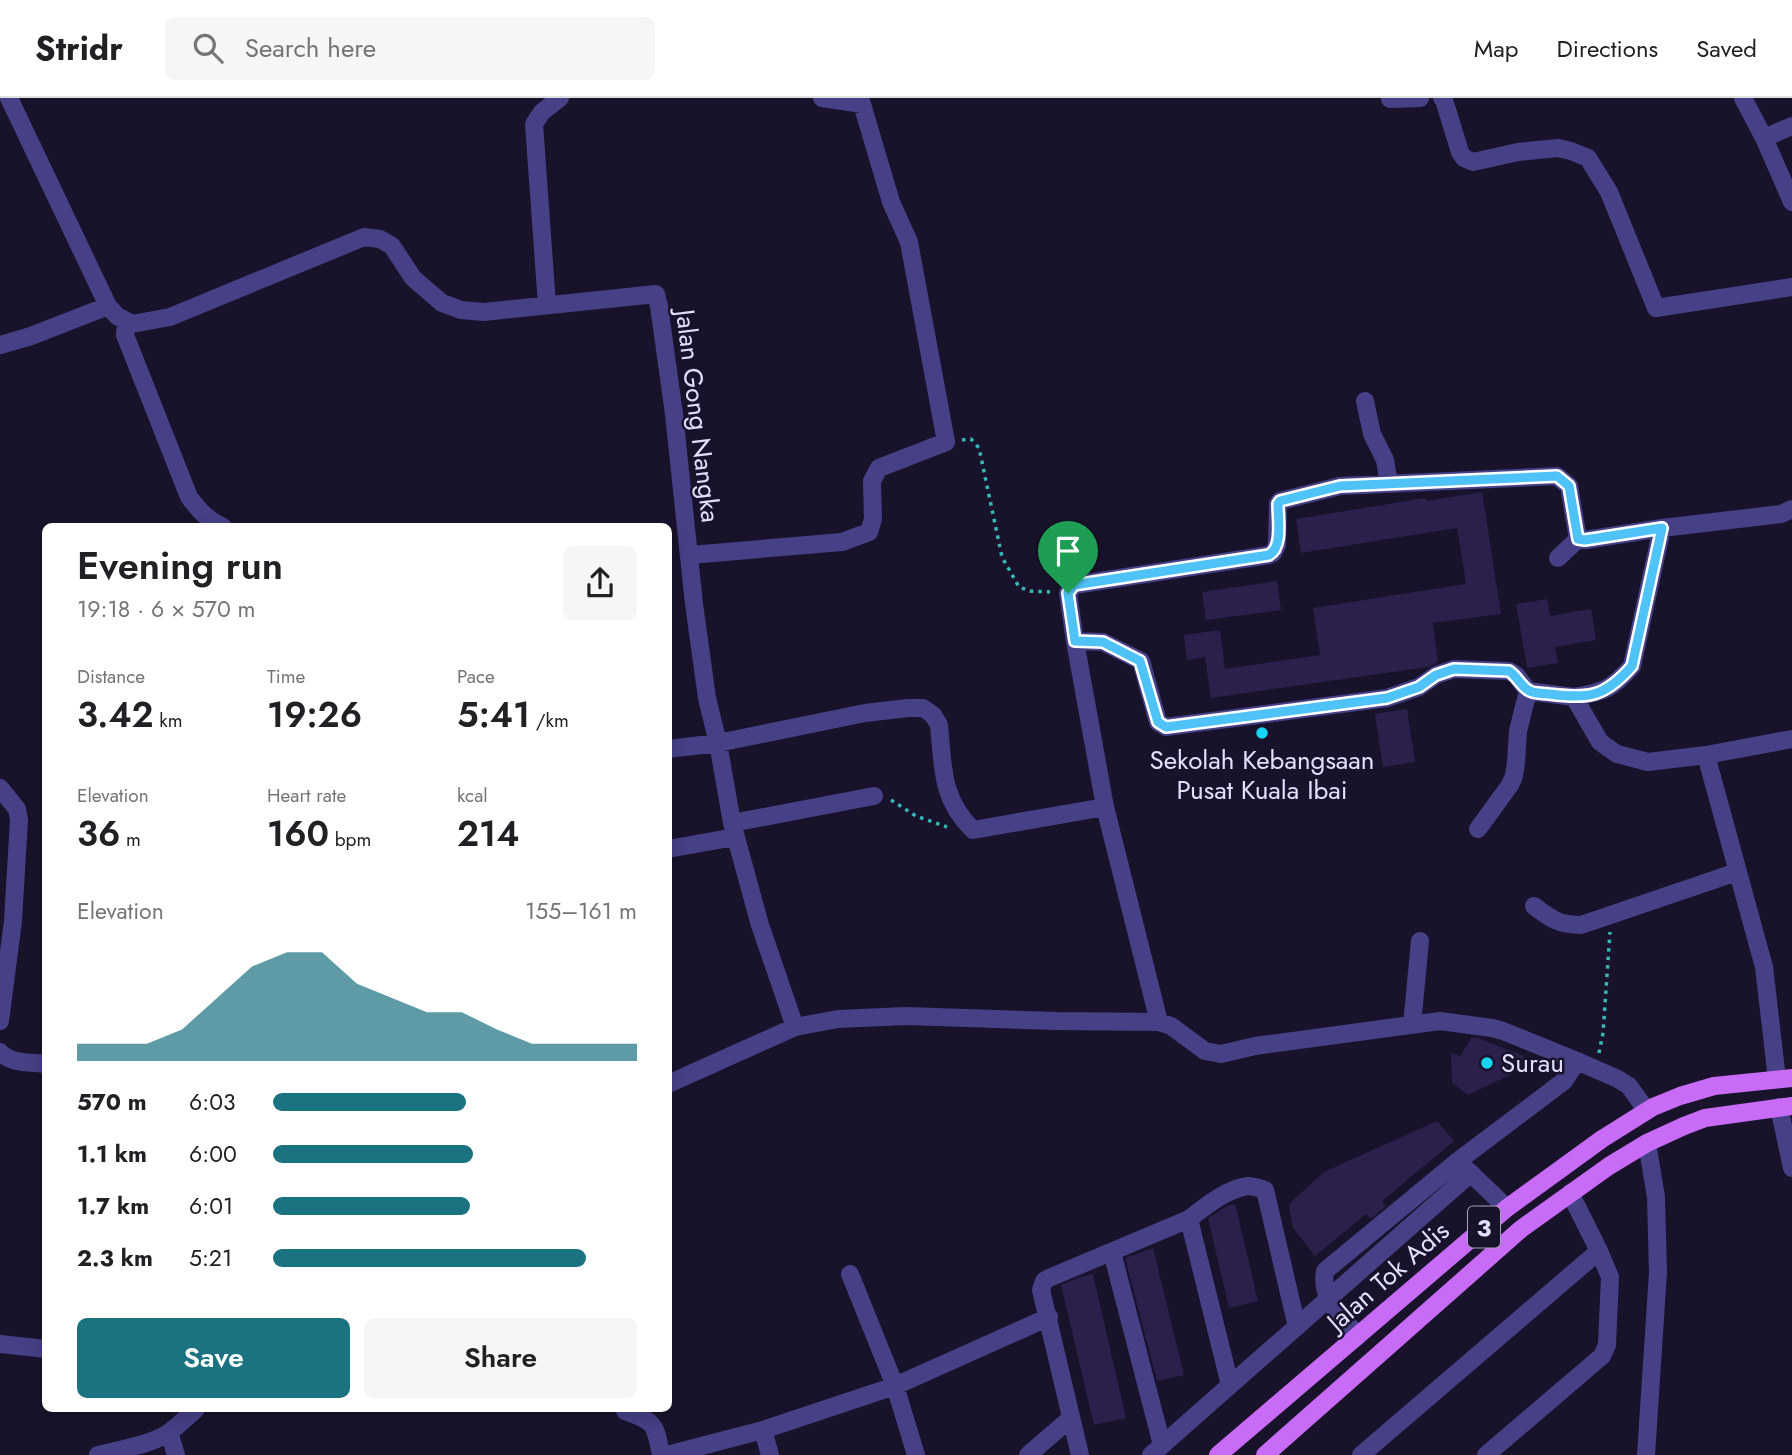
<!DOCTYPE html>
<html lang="en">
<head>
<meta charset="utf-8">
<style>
	body { margin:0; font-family:Jost,sans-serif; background:#f6f6f6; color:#202124; height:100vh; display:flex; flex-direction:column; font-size:26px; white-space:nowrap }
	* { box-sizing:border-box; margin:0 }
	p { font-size:23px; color:#757577 }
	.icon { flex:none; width:38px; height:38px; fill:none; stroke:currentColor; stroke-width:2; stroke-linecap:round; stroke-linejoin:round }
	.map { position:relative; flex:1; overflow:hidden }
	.panel { position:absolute; left:42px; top:425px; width:630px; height:889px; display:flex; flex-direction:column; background:#fff; border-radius:10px; box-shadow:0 4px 18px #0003 }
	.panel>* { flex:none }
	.pin { position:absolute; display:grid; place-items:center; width:60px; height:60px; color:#fff; margin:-72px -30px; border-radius:50% 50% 50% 0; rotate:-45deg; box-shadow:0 0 7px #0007 }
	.pin .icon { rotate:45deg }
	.round { display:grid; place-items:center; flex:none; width:74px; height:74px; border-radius:10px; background:#f6f6f6 }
	.overview { display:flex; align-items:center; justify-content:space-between; height:119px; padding:0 35px }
	h1 { font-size:38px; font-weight:600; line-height:52px }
	.stats { display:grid; grid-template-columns:repeat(3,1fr); gap:10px; height:119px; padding:7px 35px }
	.stats div { display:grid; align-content:center }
	.stats b { font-size:35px; font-weight:600 }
	.stats small { font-size:19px; font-weight:400 }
	.stats p { font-size:19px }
	.chart { height:196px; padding:14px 35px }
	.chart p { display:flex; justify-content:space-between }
	.chart svg { width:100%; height:126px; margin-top:7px; fill:#1b7281; opacity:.7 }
	.button { display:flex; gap:14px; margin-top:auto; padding:14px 35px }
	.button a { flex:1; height:80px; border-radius:10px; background:#1b7281; color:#fff; font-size:28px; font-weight:600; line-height:80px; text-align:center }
	.button a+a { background:#f6f6f6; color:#202124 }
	ul { padding:0 35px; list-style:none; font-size:23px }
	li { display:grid; grid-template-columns:112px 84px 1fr; align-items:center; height:52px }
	li i { height:18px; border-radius:9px; background:#1b7281 }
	header { display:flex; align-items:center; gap:42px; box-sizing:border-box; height:98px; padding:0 35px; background:#fff; border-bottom:2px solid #e0e0e0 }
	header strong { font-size:33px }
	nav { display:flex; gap:38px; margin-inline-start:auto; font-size:24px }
	.search { width:490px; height:63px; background:#f6f6f6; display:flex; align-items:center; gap:18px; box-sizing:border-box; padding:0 24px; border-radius:10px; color:#757577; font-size:26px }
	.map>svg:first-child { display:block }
</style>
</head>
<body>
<header>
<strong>Stridr</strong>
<div class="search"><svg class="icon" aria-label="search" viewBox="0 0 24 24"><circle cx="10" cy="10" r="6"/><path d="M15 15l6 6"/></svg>Search here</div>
<nav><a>Map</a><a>Directions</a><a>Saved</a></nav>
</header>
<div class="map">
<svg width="1792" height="1357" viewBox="0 0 1792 1357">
	<rect width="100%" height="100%" fill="#18132b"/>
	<path fill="#2a204b" d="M1482,394L1501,516L1433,525L1438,564L1428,569L1211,600L1205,559L1187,562L1184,537L1220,532L1225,571L1320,557L1313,510L1466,486L1457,430L1301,455L1296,421L1426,400V403Z
		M1277,483L1281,512L1206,522L1202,494Z
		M1547,501L1550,518L1591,511L1596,542L1555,549L1558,565L1527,570L1516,506Z
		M1407,611L1415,664L1383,669L1375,616Z
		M1472,939L1478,940L1524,958L1520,972L1468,997L1452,985L1451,955L1460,958Z
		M1437,1023L1454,1043L1382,1103L1386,1108L1371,1121L1366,1116L1315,1158L1293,1130L1289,1106L1324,1074Z
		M1235,1106L1258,1203L1229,1210L1208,1120L1227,1108Z
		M1153,1150L1184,1277L1157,1283L1125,1160Z
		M1093,1176L1126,1320L1094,1327L1061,1187L1080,1179Z"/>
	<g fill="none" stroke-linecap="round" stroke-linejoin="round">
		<path stroke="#38b8b5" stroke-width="3.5" stroke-dasharray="3.5 5" stroke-linecap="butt" d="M962,342L971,341L979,350L1002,459L1019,489L1030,493L1050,494
			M891,702L916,718L947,729
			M1599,955L1603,935L1610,834"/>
		<path stroke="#464187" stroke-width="18" d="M9,0L108,208L117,218L132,226L170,219L364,139L380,141L392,148L413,180L442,205L461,212L484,214L656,196L659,208L674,316L694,506L707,600L718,645L732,725L760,827L795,929
			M1442,0L1444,2L1460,54L1464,60L1473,64L1518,54L1558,50L1571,53L1588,60L1609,94L1656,210L1792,189
			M1743,0L1764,40L1792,104
			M1390,1L1420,0
			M1764,40L1792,28
			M547,207L534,26L542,14L560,0
			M126,223L125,237L189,399C199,412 207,422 223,429
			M0,247L31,238L108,208
			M1365,303L1372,336L1385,362L1389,386
			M690,457L842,444L869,434L873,421L872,383L879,370L946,344L909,144L891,104L862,6L822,0
			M1558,460L1578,441
			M1075,543L1103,544L1141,563L1158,624L1166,629L1387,600L1419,589L1436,577L1454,571L1509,573L1516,577L1528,593L1574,599L1600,644L1617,656L1648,664L1706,657L1792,641
			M1574,599C1604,594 1612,591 1632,568L1662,430
			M668,651L718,645L865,615L908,610H923L933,617L939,627C943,669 941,701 973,732L1105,709
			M1706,657L1764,869L1777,981
			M0,690L17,711L19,722L13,823L0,923
			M732,725L874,698
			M1478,731L1510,687L1514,678L1516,664L1518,633L1528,593
			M668,751L735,739
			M1534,808C1551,821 1559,827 1581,827L1737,774
			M1159,924L1105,709L1075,543L1068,495L1074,487L1269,457L1273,455L1277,447L1278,406L1280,403L1340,388L1557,378L1569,388L1578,441L1585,442L1662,430L1781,416L1792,411
			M1412,927L1420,843
			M0,954C11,966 30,964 46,966
			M668,986L795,929L838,921L906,918L1057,923L1159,924L1171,928L1205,953L1221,956L1255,948L1440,923L1492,930L1503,933L1577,963L1618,981L1629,988L1647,1013
			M1779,1009L1792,1070
			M1463,1068L1507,1110
			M1189,1121L1230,1287
			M1112,1154L1162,1347
			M850,1176L895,1288L916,1357
			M1358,1238C1341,1217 1320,1202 1325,1173L1458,1063L1564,983L1577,963
			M0,1246L46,1251
			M625,1313C656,1324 655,1326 661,1357
			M763,1332L770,1357
			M169,1334L176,1357
			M98,1357C120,1351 146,1348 167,1336C177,1329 187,1319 196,1311
			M667,1357L763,1332L895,1288L1049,1219
			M1028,1357L1071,1320
			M1080,1357L1041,1192L1044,1183L1049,1180L1189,1121C1206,1108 1226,1091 1248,1088C1254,1088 1259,1090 1265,1092L1297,1229
			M1151,1357L1471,1075
			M1361,1357L1599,1153L1570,1095
			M1486,1357L1602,1258L1607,1247L1610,1179L1599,1153
			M1646,1357L1658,1174L1656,1099L1647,1045"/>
		<path stroke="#c86bf7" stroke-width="18" d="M1218,1357L1507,1110L1602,1041L1653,1009L1680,998L1714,988L1792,980
			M1265,1357L1521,1131L1609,1068L1647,1045L1684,1028L1705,1020L1792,1008"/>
	</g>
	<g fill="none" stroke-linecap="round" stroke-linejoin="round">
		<g stroke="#fff" stroke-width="14">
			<path id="route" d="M1557,378L1569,388L1578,441L1585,442L1662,430L1632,568C1605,599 1589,601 1549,596C1543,595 1533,596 1528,592C1520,587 1517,578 1509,573L1454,571L1436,577L1419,589L1387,600L1166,629L1158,624L1140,563L1103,544L1075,543L1068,495L1074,487L1269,457C1283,449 1278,422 1278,406L1280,403L1340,388Z"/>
		</g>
		<use href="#route" stroke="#4fc3f7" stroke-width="9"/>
	</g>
	<g fill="#15d4f3" stroke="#18132b" stroke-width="2.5">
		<circle cx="1262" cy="635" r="7"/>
		<circle cx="1487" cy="965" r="7"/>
	</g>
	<g text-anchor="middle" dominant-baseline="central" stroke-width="5" stroke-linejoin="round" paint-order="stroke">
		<rect fill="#18132b" stroke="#a6a1be" stroke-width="2" x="1468" y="1108.5" width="32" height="41" rx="5"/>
		<g font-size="24" font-weight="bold" fill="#e3defd">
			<text x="1484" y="1129">3</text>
		</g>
		<g font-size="26" fill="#e3defd" stroke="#18132b">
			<text transform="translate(698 318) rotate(83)">Jalan Gong Nangka</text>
			<text transform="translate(1388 1178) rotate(-41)">Jalan Tok Adis</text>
		</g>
		<g font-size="26" fill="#e3defd" stroke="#18132b">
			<text x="1262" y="662">Sekolah Kebangsaan<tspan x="1262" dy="30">Pusat Kuala Ibai</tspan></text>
			<text x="1501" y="965" text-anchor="start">Surau</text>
		</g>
	</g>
</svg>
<div class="pin" style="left:1068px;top:495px;background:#1e9e55"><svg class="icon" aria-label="arrive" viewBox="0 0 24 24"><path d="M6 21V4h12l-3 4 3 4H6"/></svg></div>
<section class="panel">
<div class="overview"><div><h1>Evening run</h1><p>19:18 · 6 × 570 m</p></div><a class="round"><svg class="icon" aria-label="share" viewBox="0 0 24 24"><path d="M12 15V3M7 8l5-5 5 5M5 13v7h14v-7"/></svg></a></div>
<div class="stats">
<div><p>Distance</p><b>3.42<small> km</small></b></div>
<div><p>Time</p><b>19:26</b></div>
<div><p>Pace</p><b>5:41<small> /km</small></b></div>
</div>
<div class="stats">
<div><p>Elevation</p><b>36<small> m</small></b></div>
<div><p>Heart rate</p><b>160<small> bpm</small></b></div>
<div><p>kcal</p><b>214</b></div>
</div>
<div class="chart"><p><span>Elevation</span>155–161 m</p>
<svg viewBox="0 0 160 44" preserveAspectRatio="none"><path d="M0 44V38L10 38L20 38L30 33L40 22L50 11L60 6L70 6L80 17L90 22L100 27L110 27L120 33L130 38L140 38L150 38L160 38V44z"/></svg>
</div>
<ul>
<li><b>570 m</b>6:03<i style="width:53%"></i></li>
<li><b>1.1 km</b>6:00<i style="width:55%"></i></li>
<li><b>1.7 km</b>6:01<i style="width:54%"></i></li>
<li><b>2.3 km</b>5:21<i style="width:86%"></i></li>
</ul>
<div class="button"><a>Save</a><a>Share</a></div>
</section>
</div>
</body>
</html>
